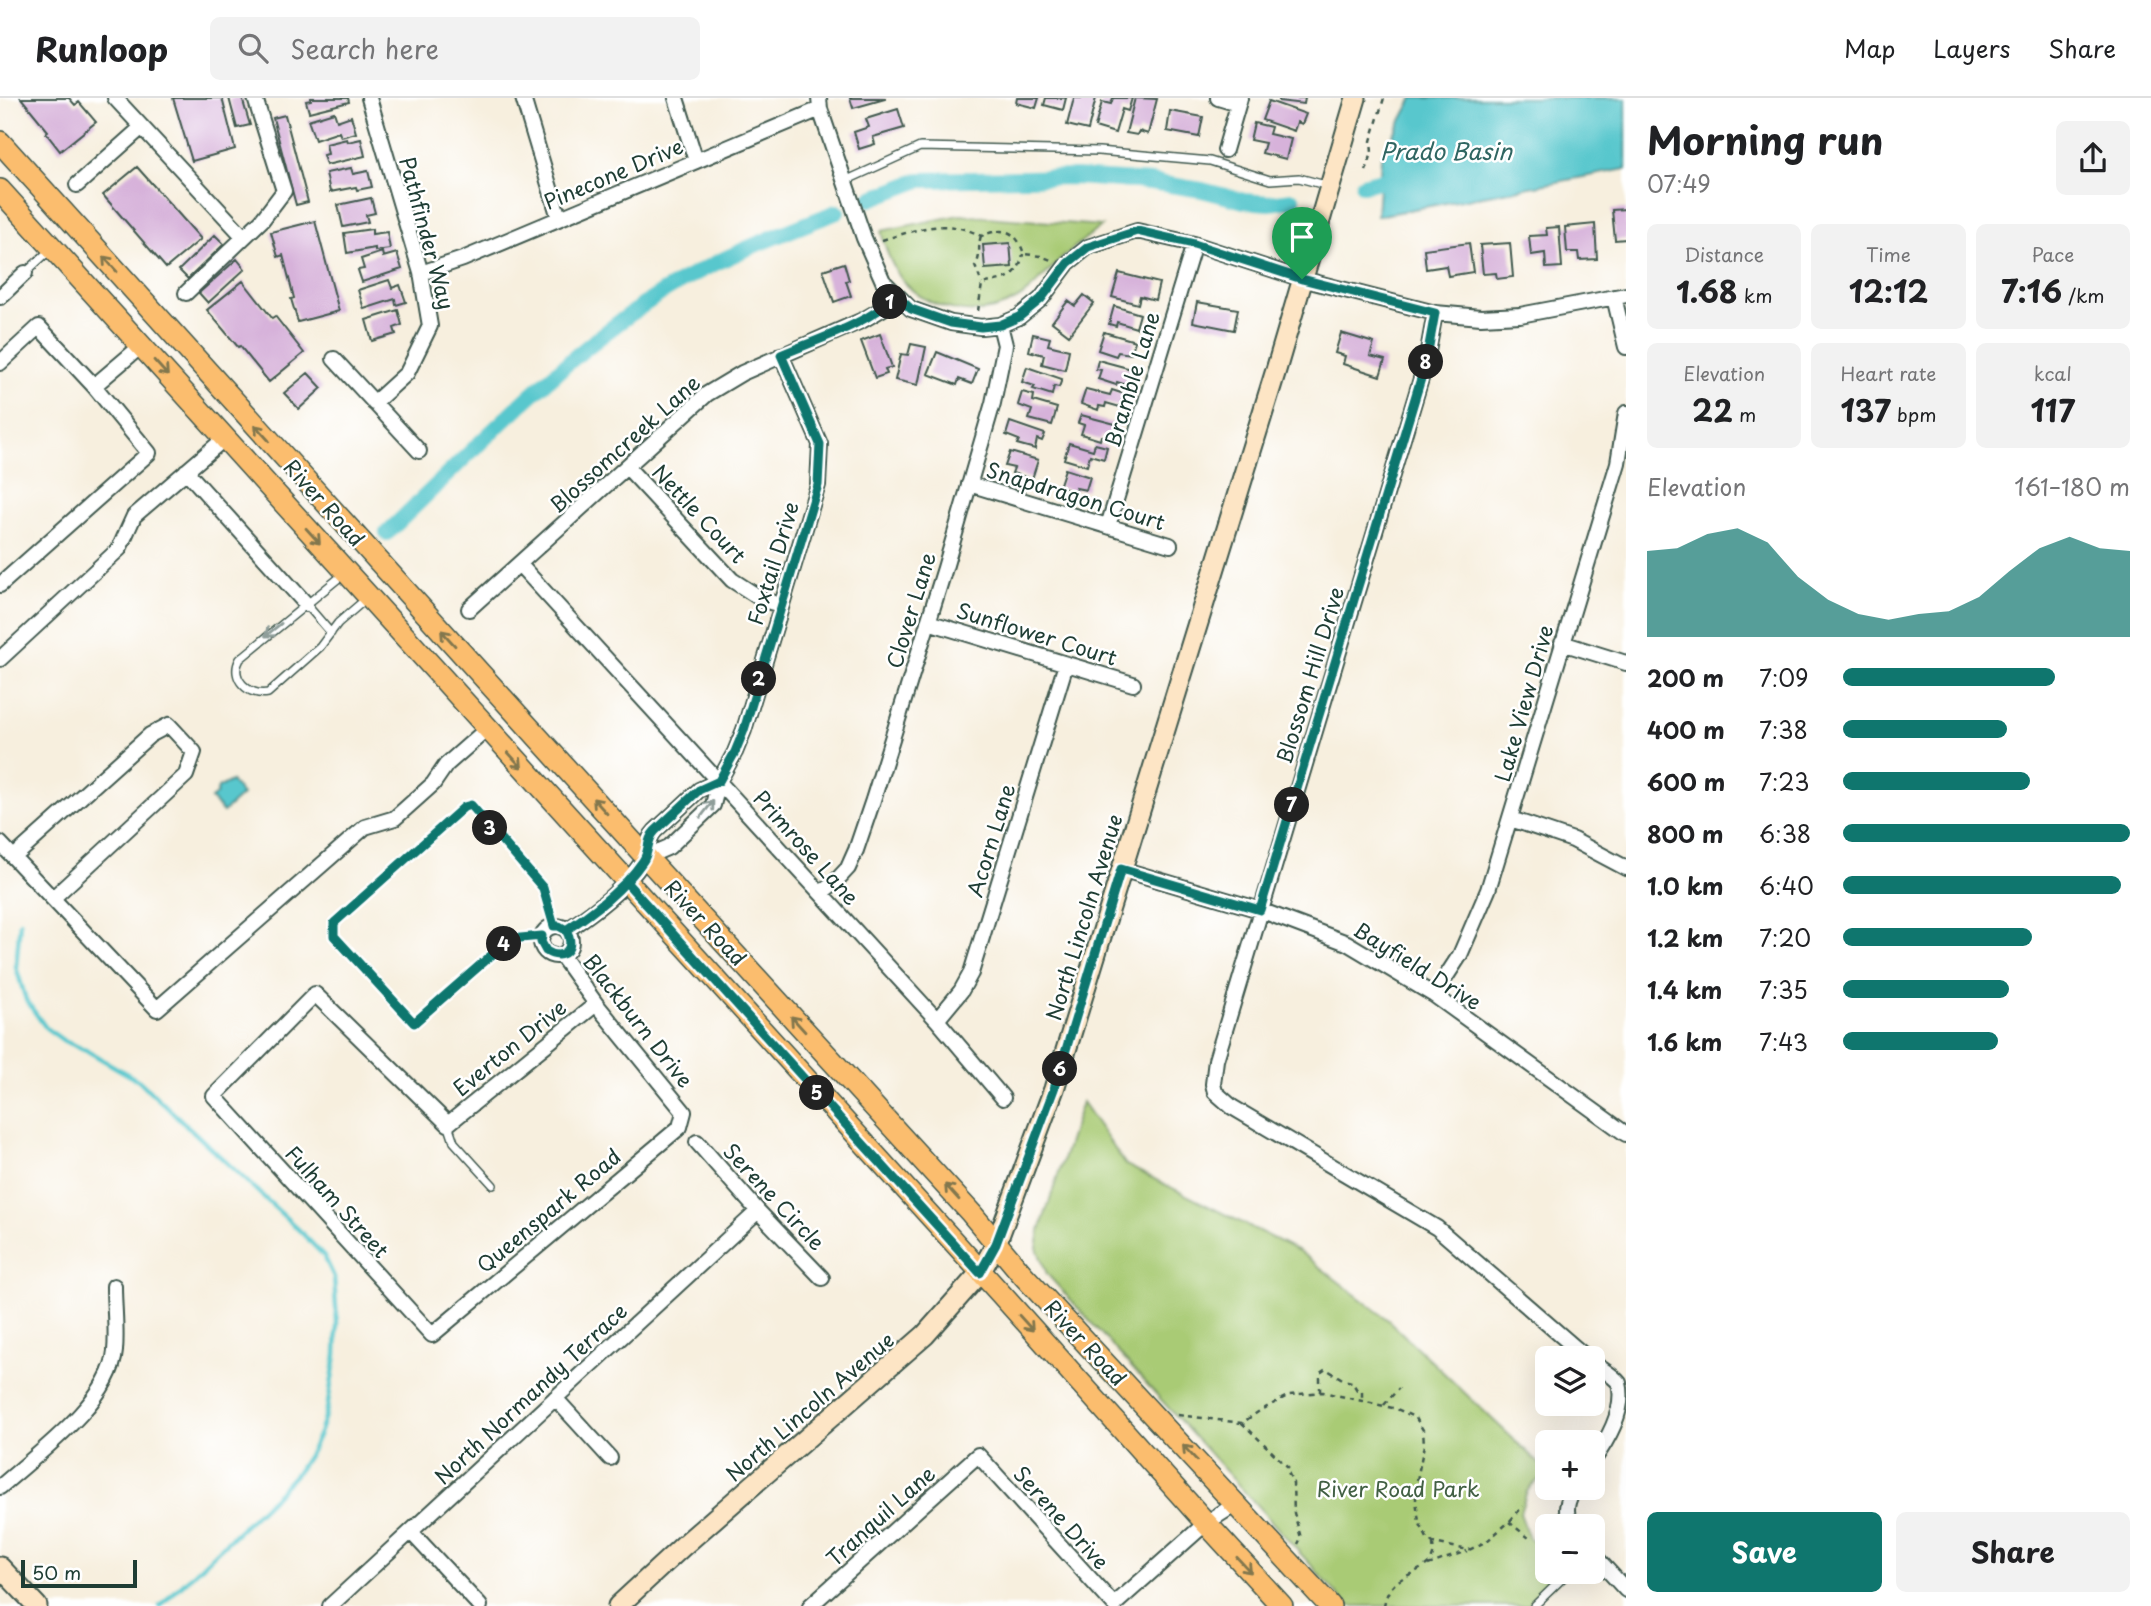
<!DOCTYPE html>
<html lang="en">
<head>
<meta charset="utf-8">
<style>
	body { margin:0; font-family:"Playpen Sans",sans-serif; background:#f2f2f2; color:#202124; height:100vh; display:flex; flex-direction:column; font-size:26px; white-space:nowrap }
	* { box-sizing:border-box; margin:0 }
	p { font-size:23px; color:#757577 }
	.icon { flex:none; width:38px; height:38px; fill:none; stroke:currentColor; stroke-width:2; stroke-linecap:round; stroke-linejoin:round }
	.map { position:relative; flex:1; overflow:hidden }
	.sheet { display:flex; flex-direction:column; background:#fff; width:525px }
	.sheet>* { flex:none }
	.tools { position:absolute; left:1535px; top:1248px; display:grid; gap:14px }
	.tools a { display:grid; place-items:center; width:70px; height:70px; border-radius:10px; background:#fff; box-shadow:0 7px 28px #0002; font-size:35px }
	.scale { position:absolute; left:21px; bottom:18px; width:116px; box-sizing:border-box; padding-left:7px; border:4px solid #1f3d34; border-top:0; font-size:19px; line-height:24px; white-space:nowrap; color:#1f3d34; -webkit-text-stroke:5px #fff; paint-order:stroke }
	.pin { position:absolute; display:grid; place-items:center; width:60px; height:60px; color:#fff; margin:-72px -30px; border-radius:50% 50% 50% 0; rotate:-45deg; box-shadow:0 0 7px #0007 }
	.pin .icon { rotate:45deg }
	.km { position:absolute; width:35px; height:35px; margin:-18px; border-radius:50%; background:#222; color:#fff; font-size:19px; line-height:35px; text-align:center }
	.round { display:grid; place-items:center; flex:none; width:74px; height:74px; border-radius:10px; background:#f2f2f2 }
	.summary { display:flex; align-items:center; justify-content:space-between; height:119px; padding:0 21px }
	h1 { font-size:38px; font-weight:700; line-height:52px }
	.stats { display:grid; grid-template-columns:repeat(3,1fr); gap:10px; height:119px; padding:7px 21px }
	.stats div { display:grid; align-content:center; border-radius:10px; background:#f2f2f2; text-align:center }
	.stats b { font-size:30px; font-weight:700 }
	.stats small { font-size:19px; font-weight:400 }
	.stats p { font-size:19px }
	.chart { height:196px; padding:14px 21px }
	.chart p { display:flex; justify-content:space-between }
	.chart svg { width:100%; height:126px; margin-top:7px; fill:#0f766e; opacity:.7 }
	.cta { display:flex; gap:14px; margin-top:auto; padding:14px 21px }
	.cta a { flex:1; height:80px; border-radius:10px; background:#0f766e; color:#fff; font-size:28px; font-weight:700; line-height:80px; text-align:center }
	.cta a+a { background:#f2f2f2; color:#202124 }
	ul { padding:0 21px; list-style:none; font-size:23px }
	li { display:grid; grid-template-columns:112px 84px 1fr; align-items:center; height:52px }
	li i { height:18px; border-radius:9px; background:#0f766e }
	header { display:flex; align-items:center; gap:42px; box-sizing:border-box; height:98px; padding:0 35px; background:#fff; border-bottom:2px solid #e0e0e0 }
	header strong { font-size:33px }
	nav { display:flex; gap:38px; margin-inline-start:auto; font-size:24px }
	.search { width:490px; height:63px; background:#f2f2f2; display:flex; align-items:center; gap:18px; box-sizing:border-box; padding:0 24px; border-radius:10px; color:#757577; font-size:26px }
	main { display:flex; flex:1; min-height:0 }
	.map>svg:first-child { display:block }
</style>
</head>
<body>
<header>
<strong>Runloop</strong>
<div class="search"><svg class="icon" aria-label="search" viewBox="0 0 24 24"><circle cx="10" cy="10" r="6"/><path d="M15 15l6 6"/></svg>Search here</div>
<nav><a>Map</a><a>Layers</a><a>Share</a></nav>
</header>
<main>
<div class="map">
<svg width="1626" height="1508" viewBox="0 0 1626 1508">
	<rect width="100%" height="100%" fill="#fff"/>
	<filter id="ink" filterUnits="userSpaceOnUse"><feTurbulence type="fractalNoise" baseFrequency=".0143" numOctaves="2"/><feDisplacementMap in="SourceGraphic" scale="14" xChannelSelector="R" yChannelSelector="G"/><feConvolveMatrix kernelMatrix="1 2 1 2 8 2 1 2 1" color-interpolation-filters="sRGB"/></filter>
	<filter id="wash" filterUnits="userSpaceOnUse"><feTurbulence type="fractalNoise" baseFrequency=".00686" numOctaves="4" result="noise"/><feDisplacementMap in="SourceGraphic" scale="28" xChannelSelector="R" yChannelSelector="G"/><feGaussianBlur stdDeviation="1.57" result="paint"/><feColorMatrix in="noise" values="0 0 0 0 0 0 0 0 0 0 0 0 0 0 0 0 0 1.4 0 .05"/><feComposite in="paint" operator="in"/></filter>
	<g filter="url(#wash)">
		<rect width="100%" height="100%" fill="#f7efde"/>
		<path fill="#a9cb74" stroke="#648454" stroke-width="2" d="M960,117L1102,128C1084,141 1067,154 1052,170C1040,181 1031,194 1016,202C978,223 930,214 902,182C891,168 885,150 881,133Z
			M1082,1004L1126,1067L1299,1153L1388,1222L1547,1373L1527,1393L1520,1415L1529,1440L1547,1450V1474H1570L1526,1508H1348L1047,1176L1037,1150L1040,1132Z"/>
		<path fill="#59c7cd" stroke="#3c8280" stroke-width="2" d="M1413,0H1626V71L1377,118L1381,60Z
			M231,683L242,697L223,714L211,701L216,697L218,690Z"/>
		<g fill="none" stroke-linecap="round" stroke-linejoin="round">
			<path stroke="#59c7cd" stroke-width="4.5" d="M20,824L16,869L26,902L46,930L64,943L86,952L139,983L300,1133L324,1158L334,1179L337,1224L336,1257L327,1311L320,1333L311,1353L298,1373L277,1396L160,1508"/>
			<path stroke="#59c7cd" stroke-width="16" d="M1363,87L1401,77
				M870,101L920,82L1075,79L1151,84L1202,92L1244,103L1269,105L1293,102
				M387,435C475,351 560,260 663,194C718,160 778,137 837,114"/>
		</g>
		<g id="blocks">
			<path fill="#d7b2da" d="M21,0H69L75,7L79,4L96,24L60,53L46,35L48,33Z
				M173,0H222L235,51L192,63Z
				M229,0H242L250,27L237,30Z
				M311,0H348L349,4L309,14L306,3L311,2Z
				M850,0H885V1L853,10Z
				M1017,0H1039L1036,10L1016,5Z
				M1046,0H1066L1063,12L1044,7Z
				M1074,0H1096L1088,32L1067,27Z
				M1113,0H1132L1128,13L1122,11L1115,35L1095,29L1102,4L1111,6Z
				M1135,0L1157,1L1148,36L1139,33L1137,37L1126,35Z
				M1279,0H1305L1304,6L1279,3Z
				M1269,3L1306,16L1302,26L1297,24L1294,33L1262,22Z
				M898,11L904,30L873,39L875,46L859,51L854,34L869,29L866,21Z
				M1170,13L1203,19L1199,39L1167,33Z
				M334,14L337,23L351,18L356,35L341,39L339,34L315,42L308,22Z
				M285,17L308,104L296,107L273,20Z
				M1254,25L1271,29L1269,36L1291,41L1286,61L1262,55L1265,45L1250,42Z
				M347,41L348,44L361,41L365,58L326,67L323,57L328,56L326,46Z
				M137,69L201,141L166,170L103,97Z
				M351,70L353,76L368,73L372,89L357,92L356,89L330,94L326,75Z
				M371,100L375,115L366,117L368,124L343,129L338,107Z
				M1626,111V141L1615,142L1612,112Z
				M315,123L339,213L298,224L291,201L294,200L283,157L278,159L271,134Z
				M1595,126L1597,161L1579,162L1578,154H1567L1565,129Z
				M1559,129L1562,169L1546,170L1545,155L1531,157L1529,138L1547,137L1546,130Z
				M372,131V136L387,134L390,151L375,153V150L347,155L344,135Z
				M215,137L224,146L188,181L179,172Z
				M1010,145L1012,169L985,171L983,147Z
				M1469,145L1473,174L1448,178L1446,168L1426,171L1424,151Z
				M1510,145L1513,179L1497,181L1496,175L1483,176L1480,147Z
				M382,154L383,159L397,155L402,171L362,184L358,172L364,171L361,161Z
				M237,161L245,171L208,205L199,195Z
				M844,165L849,182L846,183L851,198L834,204L823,172Z
				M1119,175L1159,185L1155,202L1140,198L1138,206L1112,199Z
				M389,182L392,190L400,187L406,204L396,207L395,201L364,211L358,192Z
				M243,183L272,220L275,218L304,255L269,284L240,248L238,249L207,212Z
				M1084,197L1094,205L1069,237L1052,224L1068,203L1075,208Z
				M1197,204L1238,211L1234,232L1193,224Z
				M1114,208L1140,216L1136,230L1117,224L1116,228L1109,226Z
				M398,212L402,227L394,230L396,236L372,243L366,222Z
				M1104,234L1135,243L1131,256L1118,254L1116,258L1098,252Z
				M1341,235L1374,245L1370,258L1385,262L1380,278L1343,266L1345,258L1335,255Z
				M880,236L892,269L885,271L887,276L875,280L861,243Z
				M1033,236L1050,240L1048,247L1069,252L1065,272L1042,266L1044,257L1029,253Z
				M911,246L926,249L918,287L895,282L901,256L908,257Z
				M937,254L978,271L972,286L959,281L957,287L928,276Z
				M1098,262L1135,272L1130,288L1117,284L1116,287L1098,281L1101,272L1096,271Z
				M1027,269L1062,281L1059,289L1054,288L1052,297L1033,291L1035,288L1022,284Z
				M308,275L322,290L299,311L284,295Z
				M1086,291L1110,297L1112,292L1124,296L1120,309L1106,305L1105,309L1099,308L1098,312L1081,306Z
				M1022,294L1034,297L1033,303L1057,310L1052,327L1029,321L1032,312L1018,307Z
				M1081,317L1119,327L1114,341L1101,338L1100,342L1081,336L1084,327L1078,325Z
				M1010,324L1045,336L1042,343L1037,341L1035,351L1017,346L1019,342L1006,337Z
				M1069,345L1093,352L1095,346L1107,349L1104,361L1090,357L1087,368L1064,361Z
				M1010,354L1038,362L1032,381L1012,375L1014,370L1005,368Z
				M1065,371L1090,379L1086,392L1076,390L1075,394L1059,389Z"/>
		</g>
	</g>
	<g filter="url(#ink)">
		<use href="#blocks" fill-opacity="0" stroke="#3f584e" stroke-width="2"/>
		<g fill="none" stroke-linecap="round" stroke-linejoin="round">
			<g stroke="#3f584e" stroke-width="10">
				<path id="lane" d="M845,83L920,49L1099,53L1210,63L1270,82L1299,80L1329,88
					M25,175L50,152
					M345,475L240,561C229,580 249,599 268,595L320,549L338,525L367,500
					M306,506L331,535
					M542,838L510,841L414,925L334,838V825L464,709L471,707L543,790L554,828
					M448,1026L454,1044L493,1087
					M1534,1508L1569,1474"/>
			</g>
			<g stroke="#3f584e" stroke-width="18">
				<path id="street" d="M115,0L244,139
					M369,0L421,175L430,228L407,275L374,305
					M523,0L559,120
					M676,0L696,63
					M819,0L820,11L864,140L883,183L911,211L951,225L981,229L1000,227L1019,219L1041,201L1068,165L1088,149L1137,133L1194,146L1302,181L1435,215L1481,219L1520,217L1626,197
					M1218,0L1238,6
					M1225,52L1240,0
					M77,87L142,29
					M421,175L463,161L820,11
					M186,195L262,122L284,93L255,0
					M0,199L25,175
					M1614,199L1626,249
					M1435,215L1426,264L1216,962L1213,986L1215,994L1232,1009L1437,1130L1587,1260
					M334,261L419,353
					M0,265L39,229L94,288L149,355L0,487
					M94,288L141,248
					M627,369L732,482L763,502L781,507
					M186,373L306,506
					M969,386L1170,447
					M1108,428L1194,146
					M520,467L937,922L1003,1000
					M469,511L707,296L742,275L863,222L882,211L896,198
					M928,524L1133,586
					M1562,545L1626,565
					M0,561L119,451L134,418L225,340
					M1511,721L1573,742L1626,770
					M0,745L157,911L365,729L395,720L433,686L446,667L487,631
					M14,759L150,637L169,627L194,654L186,677L53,800
					M646,759L669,749L713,707L719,683L735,654L744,632L818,387L820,346L781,257
					M1121,771L1260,812L1347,845L1434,897L1626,1036
					M821,795L835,784L848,770L856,752L873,702L945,470L993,305L1005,247L1000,227
					M541 843a15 15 0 1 1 30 0a15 15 0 1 1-30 0Z
					M567,832C595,813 624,792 643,763C650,753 646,742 655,733L699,692L719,683
					M561,857L596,906L684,1014L680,1029L432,1237L214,998L315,896L448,1026L596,906
					M1434,897L1460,857L1488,792L1618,365L1626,315
					M937,922L961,893L971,875L1066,566
					M697,1044L758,1113L822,1180
					M1592,1264C1601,1271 1613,1277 1619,1285C1626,1312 1607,1343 1592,1364
					M555,1300L610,1360
					M0,1389C36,1357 111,1303 115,1253C117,1232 114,1209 114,1188
					M1570,1428C1565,1413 1566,1403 1575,1390
					M411,1434L480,1508
					M1592,1455L1626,1492
					M1114,1507L1206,1425L1236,1406
					M330,1508L758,1113
					M810,1508L978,1357L1115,1508"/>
			</g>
			<g stroke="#3f584e" stroke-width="23">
				<path id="secondary" d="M0,1469L37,1508
					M618,1508L683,1448L925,1237L980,1175L996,1146L1054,991L1276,272L1356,0"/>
			</g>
			<g stroke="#3f584e" stroke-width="24">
				<path id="primary" d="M0,44L646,759L971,1115L1023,1177L1330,1508
					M0,92L1001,1196L1206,1425L1282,1508"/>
			</g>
			<path stroke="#3f584e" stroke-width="2.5" stroke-dasharray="5 5" stroke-linecap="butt" d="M1366,73L1372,55L1371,43L1384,0
				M981,138C977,149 982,158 975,168L982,186
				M882,142C917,132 946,119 981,138C1003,129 1016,131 1024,156L1041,158L1051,162
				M978,213L982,186C1003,181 1018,182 1023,156
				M1320,1294V1275L1326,1271L1344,1282L1352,1284L1357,1292L1362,1294V1302
				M1384,1307L1399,1290
				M1178,1317L1242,1325L1258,1314L1289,1297L1323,1294L1397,1311L1416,1320L1423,1332L1424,1347L1416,1387V1402L1419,1424L1427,1440L1433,1445L1469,1452L1487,1443L1509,1424L1523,1408
				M1242,1325L1289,1370L1288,1374L1293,1385L1294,1415L1301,1440L1298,1446
				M1509,1424L1529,1440
				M1428,1467L1467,1453
				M1384,1508C1389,1472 1428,1478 1433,1457C1434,1453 1433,1449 1433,1445"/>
			<use href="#lane" stroke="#fff" stroke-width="7"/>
			<use href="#street" stroke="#fff" stroke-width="14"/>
			<use href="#secondary" stroke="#fde5c5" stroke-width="19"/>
			<use href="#primary" stroke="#fbbd6e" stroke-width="21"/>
		</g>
		<defs><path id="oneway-shaft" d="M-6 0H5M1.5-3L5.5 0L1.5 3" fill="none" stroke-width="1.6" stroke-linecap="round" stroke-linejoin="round" transform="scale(1.75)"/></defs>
		<g stroke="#82774e">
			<use href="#oneway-shaft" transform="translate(110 166) rotate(-132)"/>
			<use href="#oneway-shaft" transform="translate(161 270) rotate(48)"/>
			<use href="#oneway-shaft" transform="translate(262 335) rotate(-132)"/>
			<use href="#oneway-shaft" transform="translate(313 438) rotate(48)"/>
			<use href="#oneway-shaft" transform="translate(448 540) rotate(-132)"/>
			<use href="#oneway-shaft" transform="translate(515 662) rotate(48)"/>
			<use href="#oneway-shaft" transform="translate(600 708) rotate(-132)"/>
			<use href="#oneway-shaft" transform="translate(798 926) rotate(-132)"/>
			<use href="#oneway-shaft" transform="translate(952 1094) rotate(-132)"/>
			<use href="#oneway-shaft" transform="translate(1026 1225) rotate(48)"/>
			<use href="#oneway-shaft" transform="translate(1190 1355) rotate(-133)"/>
			<use href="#oneway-shaft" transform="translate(1244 1467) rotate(47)"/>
		</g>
		<g stroke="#8f9e9a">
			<use href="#oneway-shaft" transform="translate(273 532) rotate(141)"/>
			<use href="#oneway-shaft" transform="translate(707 711) rotate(-52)"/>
		</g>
	</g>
	<g fill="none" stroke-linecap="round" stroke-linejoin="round" filter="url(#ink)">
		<g stroke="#fff" stroke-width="14">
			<path id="route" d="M1302,181L1194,146L1137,133L1088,149L1068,165L1041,201L1019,219L1000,227L981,229L951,225L911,211L897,198C865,227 821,240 781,257L820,346L818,387L744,632L735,654L719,683L699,692L655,733C646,742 650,753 643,763C623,792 595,813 566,832L559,828H554L543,790L471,707L464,709L334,825V838L414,925L510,841L542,838L541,844L546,853C563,864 577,850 566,832C588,818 608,802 626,784L980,1175L996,1146L1054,991L1121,771L1260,812L1426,264L1435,215L1302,181"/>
		</g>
		<use href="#route" stroke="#0f766e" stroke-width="9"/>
	</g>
	<g text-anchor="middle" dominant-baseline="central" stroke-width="5" stroke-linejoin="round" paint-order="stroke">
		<g font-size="21" fill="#1f3d34" stroke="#fff">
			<text transform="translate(613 75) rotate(-23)">Pinecone Drive</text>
			<text transform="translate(428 135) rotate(75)">Pathfinder Way</text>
			<text transform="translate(1131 281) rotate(-73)">Bramble Lane</text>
			<text transform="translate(624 345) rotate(-42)">Blossomcreek Lane</text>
			<text transform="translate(1076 397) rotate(17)">Snapdragon Court</text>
			<text transform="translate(325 404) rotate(48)">River Road</text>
			<text transform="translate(700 415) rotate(47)">Nettle Court</text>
			<text transform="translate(772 465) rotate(-73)">Foxtail Drive</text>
			<text transform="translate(910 512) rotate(-73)">Clover Lane</text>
			<text transform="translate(1037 535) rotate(17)">Sunflower Court</text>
			<text transform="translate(1309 577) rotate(-73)">Blossom Hill Drive</text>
			<text transform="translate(1523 605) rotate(-74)">Lake View Drive</text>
			<text transform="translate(990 742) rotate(-73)">Acorn Lane</text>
			<text transform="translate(807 749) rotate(48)">Primrose Lane</text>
			<text transform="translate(1083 819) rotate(-73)">North Lincoln Avenue</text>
			<text transform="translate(706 824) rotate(47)">River Road</text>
			<text transform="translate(1418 867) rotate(32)">Bayfield Drive</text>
			<text transform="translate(639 922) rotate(52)">Blackburn Drive</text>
			<text transform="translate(509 949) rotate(-39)">Everton Drive</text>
			<text transform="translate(775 1098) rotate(47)">Serene Circle</text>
			<text transform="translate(338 1103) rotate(48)">Fulham Street</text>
			<text transform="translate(548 1112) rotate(-40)">Queenspark Road</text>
			<text transform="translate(1086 1244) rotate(47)">River Road</text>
			<text transform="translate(530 1295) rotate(-43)">North Normandy Terrace</text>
			<text transform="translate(809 1308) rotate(-41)">North Lincoln Avenue</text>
			<text transform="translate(880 1417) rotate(-42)">Tranquil Lane</text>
			<text transform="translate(1062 1419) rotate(48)">Serene Drive</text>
		</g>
		<g font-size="21" fill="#426044" stroke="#fff">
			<text x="1398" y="1390">River Road Park</text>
		</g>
		<g font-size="23" font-style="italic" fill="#306662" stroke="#fff">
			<text x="1446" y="52">Prado Basin</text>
		</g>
	</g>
</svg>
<div class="tools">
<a><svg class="icon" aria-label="layers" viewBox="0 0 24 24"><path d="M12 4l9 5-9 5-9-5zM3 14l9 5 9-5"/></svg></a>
<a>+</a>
<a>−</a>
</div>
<div class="scale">50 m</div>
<div class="pin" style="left:1302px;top:181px;background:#1e9e55"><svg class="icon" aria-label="arrive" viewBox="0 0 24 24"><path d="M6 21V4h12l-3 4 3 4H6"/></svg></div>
<b class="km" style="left:890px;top:204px">1</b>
<b class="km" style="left:759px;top:581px">2</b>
<b class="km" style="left:490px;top:730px">3</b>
<b class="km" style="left:504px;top:846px">4</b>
<b class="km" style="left:817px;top:995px">5</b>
<b class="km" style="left:1060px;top:971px">6</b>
<b class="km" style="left:1292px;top:707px">7</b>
<b class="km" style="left:1426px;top:264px">8</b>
</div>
<section class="sheet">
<div class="summary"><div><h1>Morning run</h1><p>07:49</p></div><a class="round"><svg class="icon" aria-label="share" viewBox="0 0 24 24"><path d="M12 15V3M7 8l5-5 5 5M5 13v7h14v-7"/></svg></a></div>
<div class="stats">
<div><p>Distance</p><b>1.68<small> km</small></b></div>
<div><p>Time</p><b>12:12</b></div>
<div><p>Pace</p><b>7:16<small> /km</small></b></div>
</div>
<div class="stats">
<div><p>Elevation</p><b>22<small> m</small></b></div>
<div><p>Heart rate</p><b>137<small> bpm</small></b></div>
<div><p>kcal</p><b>117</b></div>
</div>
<div class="chart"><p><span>Elevation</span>161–180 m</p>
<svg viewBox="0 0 160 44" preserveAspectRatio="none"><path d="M0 44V14L10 13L20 8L30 6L40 11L50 23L60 31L70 36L80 38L90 36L100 35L110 30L120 21L130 13L140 9L150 13L160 14V44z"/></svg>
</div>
<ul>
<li><b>200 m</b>7:09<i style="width:74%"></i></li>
<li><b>400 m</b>7:38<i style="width:57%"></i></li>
<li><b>600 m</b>7:23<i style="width:65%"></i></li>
<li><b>800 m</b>6:38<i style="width:100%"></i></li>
<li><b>1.0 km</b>6:40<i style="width:97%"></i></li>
<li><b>1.2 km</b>7:20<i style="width:66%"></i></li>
<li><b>1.4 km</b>7:35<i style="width:58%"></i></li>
<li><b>1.6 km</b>7:43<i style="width:54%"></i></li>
</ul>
<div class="cta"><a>Save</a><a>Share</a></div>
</section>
</main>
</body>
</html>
